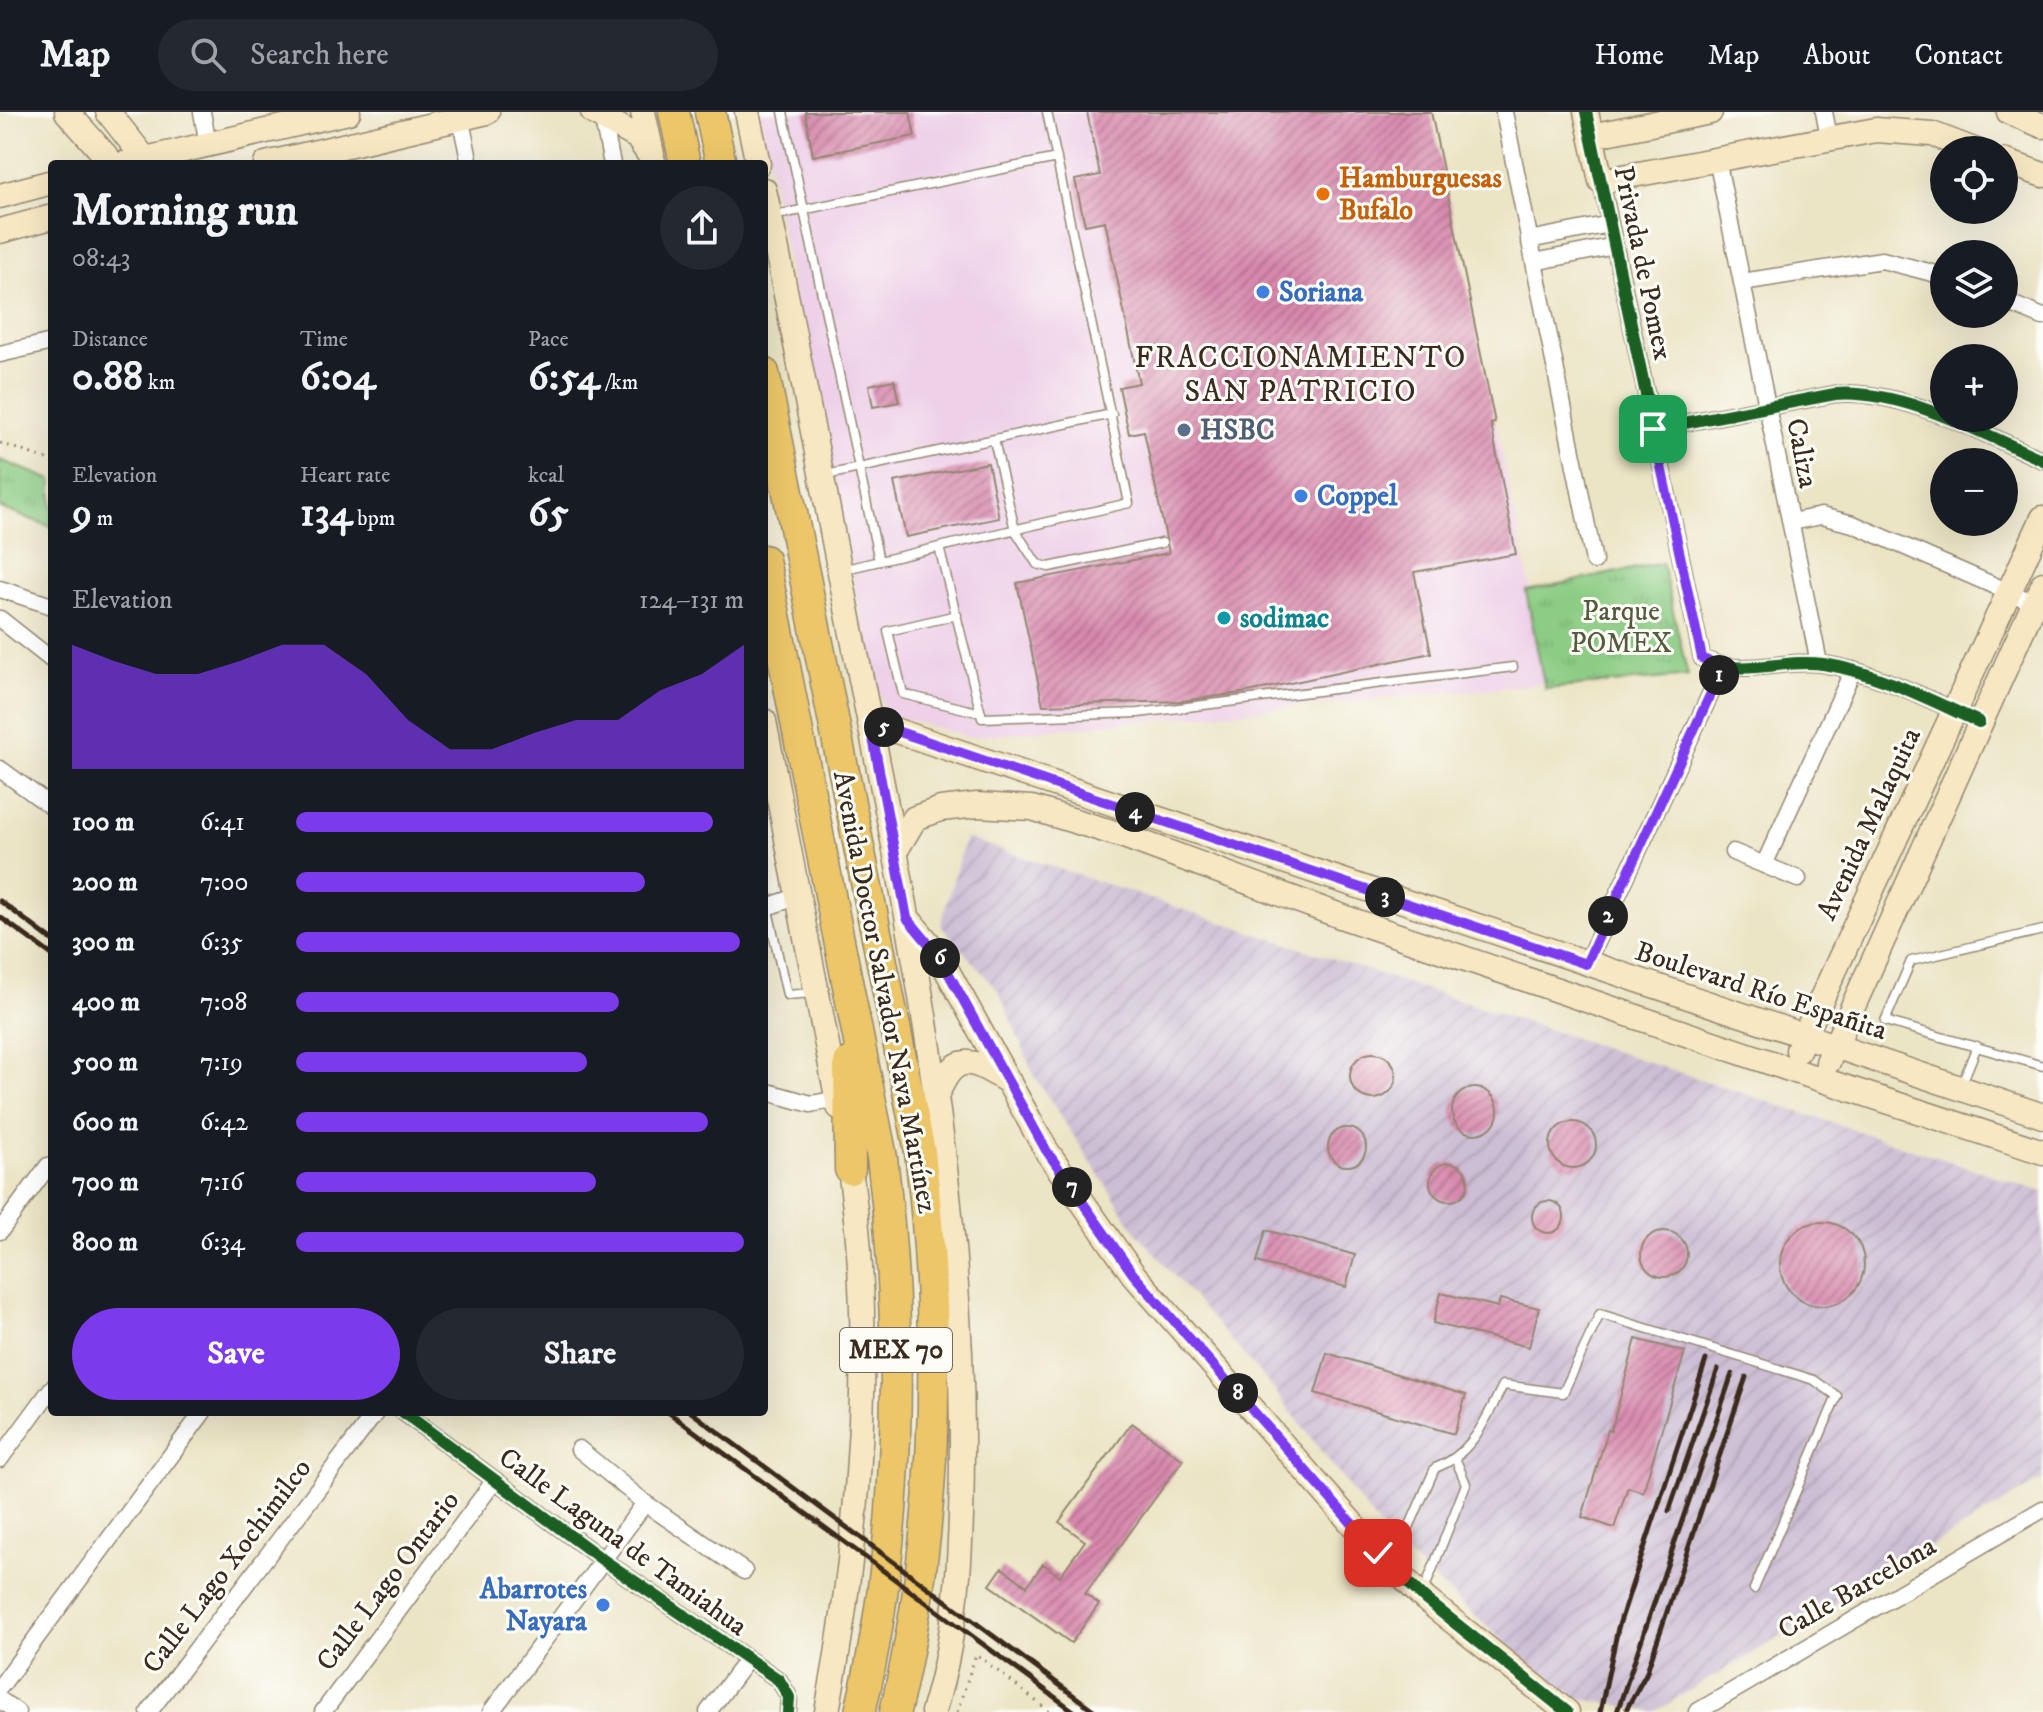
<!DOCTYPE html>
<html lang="en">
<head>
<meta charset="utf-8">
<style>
	body { margin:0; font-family:"IM FELL DW Pica",serif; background:#242831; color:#f1f3f6; height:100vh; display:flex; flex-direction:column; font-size:30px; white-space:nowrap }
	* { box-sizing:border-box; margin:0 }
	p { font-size:26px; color:#9ea1a6 }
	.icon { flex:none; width:44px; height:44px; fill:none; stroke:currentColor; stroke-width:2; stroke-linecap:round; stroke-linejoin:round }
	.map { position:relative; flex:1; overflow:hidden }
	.details { position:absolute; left:48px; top:48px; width:720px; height:1256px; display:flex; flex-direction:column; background:#171b24; border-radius:8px; box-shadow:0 8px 32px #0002 }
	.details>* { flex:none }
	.controls { position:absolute; left:1930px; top:24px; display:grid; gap:16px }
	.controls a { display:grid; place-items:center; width:88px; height:88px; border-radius:50%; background:#171b24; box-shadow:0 8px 32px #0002; font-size:40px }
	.pin { position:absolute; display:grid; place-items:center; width:68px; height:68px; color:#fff; margin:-34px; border-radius:16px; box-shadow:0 4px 12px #0006 }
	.km { position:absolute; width:40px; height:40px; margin:-20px; border-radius:50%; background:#222; color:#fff; font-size:22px; line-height:40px; text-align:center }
	.round { display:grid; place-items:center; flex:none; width:84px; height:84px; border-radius:42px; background:#242831 }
	.head { display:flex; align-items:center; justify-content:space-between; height:136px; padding:0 24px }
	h1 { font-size:44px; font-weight:700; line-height:60px }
	.figures { display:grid; grid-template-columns:repeat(3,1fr); gap:12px; height:136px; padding:8px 24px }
	.figures div { display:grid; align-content:center }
	.figures b { font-size:40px; font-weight:700 }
	.figures small { font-size:22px; font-weight:400 }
	.figures p { font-size:22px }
	.chart { height:224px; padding:16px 24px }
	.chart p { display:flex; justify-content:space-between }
	.chart svg { width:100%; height:144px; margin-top:8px; fill:#7c3aed; opacity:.7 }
	.button { display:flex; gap:16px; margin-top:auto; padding:16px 24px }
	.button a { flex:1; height:92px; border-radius:48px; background:#7c3aed; color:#fff; font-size:32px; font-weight:700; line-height:92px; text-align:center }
	.button a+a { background:#242831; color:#f1f3f6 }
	ul { padding:0 24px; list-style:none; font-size:26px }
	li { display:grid; grid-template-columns:128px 96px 1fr; align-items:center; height:60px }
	li i { height:20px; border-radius:10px; background:#7c3aed }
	header { display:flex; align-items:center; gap:48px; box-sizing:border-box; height:112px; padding:0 40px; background:#171b24; border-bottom:2px solid #363941 }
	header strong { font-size:38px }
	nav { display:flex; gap:44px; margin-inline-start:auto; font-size:28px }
	.search { width:560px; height:72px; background:#242831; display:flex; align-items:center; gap:20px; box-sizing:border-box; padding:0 28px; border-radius:44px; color:#9ea1a6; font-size:30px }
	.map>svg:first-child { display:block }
</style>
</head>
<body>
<header>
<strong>Map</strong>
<div class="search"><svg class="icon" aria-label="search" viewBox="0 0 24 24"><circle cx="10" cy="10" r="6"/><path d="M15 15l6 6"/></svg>Search here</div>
<nav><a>Home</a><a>Map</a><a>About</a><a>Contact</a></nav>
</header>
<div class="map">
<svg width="2043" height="1600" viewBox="0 0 2043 1600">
	<defs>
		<pattern id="industrial-furrows" width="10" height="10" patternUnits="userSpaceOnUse" patternTransform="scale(2)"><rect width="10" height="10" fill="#ccbed4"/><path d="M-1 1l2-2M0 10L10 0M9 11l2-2" fill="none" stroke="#b0a3b6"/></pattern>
		<pattern id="grass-tufts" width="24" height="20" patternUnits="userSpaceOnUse" patternTransform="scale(2)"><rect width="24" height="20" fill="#8ccc84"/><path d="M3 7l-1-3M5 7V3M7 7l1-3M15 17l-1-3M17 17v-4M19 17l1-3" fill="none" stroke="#7aaf72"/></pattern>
		<pattern id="building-hatch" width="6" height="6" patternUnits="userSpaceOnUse" patternTransform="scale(2)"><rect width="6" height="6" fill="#d888ad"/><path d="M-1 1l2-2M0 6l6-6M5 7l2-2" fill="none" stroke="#b06f8c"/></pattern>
	</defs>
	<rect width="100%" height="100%" fill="#fdfcf7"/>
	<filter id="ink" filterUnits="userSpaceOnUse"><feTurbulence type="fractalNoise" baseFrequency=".0125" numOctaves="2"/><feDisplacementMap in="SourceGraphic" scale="16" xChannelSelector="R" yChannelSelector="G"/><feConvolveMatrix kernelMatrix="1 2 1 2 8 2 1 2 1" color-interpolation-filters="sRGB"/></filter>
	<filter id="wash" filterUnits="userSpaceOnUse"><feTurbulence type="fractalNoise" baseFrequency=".006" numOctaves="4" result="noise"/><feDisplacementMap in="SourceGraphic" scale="32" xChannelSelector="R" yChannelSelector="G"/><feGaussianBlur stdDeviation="1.8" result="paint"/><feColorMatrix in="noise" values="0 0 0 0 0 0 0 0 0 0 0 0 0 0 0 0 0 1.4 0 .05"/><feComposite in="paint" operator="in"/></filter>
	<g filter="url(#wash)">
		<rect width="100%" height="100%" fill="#ebe4c5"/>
		<path fill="#eed0e8" d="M759,0H1431L1550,571L970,625L884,601L817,307L819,282L812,237L799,211Z"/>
		<path fill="url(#industrial-furrows)" d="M965,726L2043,1080V1367L1654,1600L1577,1586L1522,1546L1389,1427L1275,1279L1138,1122L1035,965L999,880L941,813Z"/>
		<path fill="url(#grass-tufts)" stroke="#647b51" stroke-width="2" d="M0,348L52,368V415L0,396Z
			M1662,451L1688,564L1545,577L1526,479Z"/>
		<g id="blocks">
			<path fill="url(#building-hatch)" d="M805,0H910L915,24L813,44Z
				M1087,0H1431L1495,311L1491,312L1516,442L1414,460L1431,541L1248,580L1182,589L1043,593L1017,471L1169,441L1144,319L1129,322L1119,275L1139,271L1105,109L1085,113L1075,68L1100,63Z
				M894,268L899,290L873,295L869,273Z
				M988,351L999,406L906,425L894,370Z
				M1350 964a23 23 0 1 1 46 0a23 23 0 1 1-46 0Z
				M1452 999a23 23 0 1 1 46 0a23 23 0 1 1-46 0Z
				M1550 1033a23 23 0 1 1 46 0a23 23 0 1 1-46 0Z
				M1328 1035a19 19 0 1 1 38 0a19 19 0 1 1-38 0Z
				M1430 1070a19 19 0 1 1 38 0a19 19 0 1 1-38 0Z
				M1532 1105a16 16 0 1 1 32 0a16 16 0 1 1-32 0Z
				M1780 1152a42 42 0 1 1 84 0a42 42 0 1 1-84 0Z
				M1266,1118L1355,1143L1346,1175L1257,1150Z
				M1641 1142a23 23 0 1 1 46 0a23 23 0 1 1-46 0Z
				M1441,1181L1498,1195L1500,1187L1539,1196L1529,1235L1433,1211Z
				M1636,1227L1685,1240L1643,1380L1628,1375L1614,1416L1582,1405L1608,1318L1611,1319Z
				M1327,1241L1466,1283L1454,1322L1315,1281Z
				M1132,1311L1183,1348L1085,1482L1099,1492L1071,1531L990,1473L1002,1456L1027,1474L1043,1452L1060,1464L1085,1429L1059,1410Z"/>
		</g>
	</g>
	<g filter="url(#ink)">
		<use href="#blocks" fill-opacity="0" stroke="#938772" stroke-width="2"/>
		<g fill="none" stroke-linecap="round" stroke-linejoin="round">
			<g stroke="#938772" stroke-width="11">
				<path id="lane" d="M783,0L879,449
					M772,104L1057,46
					M994,328L1015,418L1037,452L1049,455L1162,431
					M822,364L1112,302
					M939,435L982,606L1138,601L1513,555
					M841,458L1129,391L1047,0
					M957,503L888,519L903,582L981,601
					M764,780L787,883L813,881
					M2043,818L1911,849L1885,909L2043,954
					M1961,974L1977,934
					M1394,1450L1435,1356C1472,1343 1486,1307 1503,1273L1563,1281L1600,1202L1814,1268L1837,1284L1754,1477
					M1423,1481L1466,1372L1456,1348"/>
			</g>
			<g stroke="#938772" stroke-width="19">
				<path id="street" d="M202,0L208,33
					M459,0L470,52
					M1504,0L1594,449
					M1824,0L1829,25
					M602,3L612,52
					M1717,47L1819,551
					M1601,69L1702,546C1741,567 1781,546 1823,552C1877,560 1930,588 1979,610
					M1529,128L1610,112
					M1534,150L1615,134
					M1742,170L1882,148L1944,164
					M2004,189L2043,205
					M0,242L52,230
					M1653,317L1835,282C1903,277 1981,321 2043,348
					M1791,410L1821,404L1853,412L2034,491
					M0,477L52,494
					M0,507L52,548
					M0,657L52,695
					M1733,740L1798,767
					M1764,753L1853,558
					M764,796L799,784
					M1586,852L1722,557
					M764,979L811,992L838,987
					M0,1119L48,1054H52
					M403,1300L603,1448L779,1568L789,1585L788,1600
					M579,1337L645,1391L744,1459
					M0,1347L52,1276
					M0,1575L203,1300
					M0,1588L17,1600
					M149,1600L376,1300
					M323,1600L495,1368
					M491,1600L645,1391
					M708,1600L747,1548
					M1697,1600L2043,1397"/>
			</g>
			<g stroke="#938772" stroke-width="27">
				<path id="secondary" d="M67,0L113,52
					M108,0L149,52
					M593,0L637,25L653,48
					M643,0L652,42
					M747,0L758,52
					M1586,0L1601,69L1876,18L1932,22L1974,38
					M2009,0L2043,14
					M1591,24L1710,0
					M2004,49L2043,63
					M124,52L348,0
					M266,52L487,0
					M764,78C798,232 825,387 856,542C908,799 961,1060 962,1324C962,1415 961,1512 933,1600
					M0,84L52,70
					M0,119L52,105
					M764,609L839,995
					M870,610L2043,1004
					M896,738L915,706L941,697L977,693L1032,696L1124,724L1343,805L1789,957L2043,1040
					M909,808L939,844L1046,1038L1133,1162L1378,1441L1425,1487L1567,1600
					M1798,938L2043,406
					M1828,950L2043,472
					M936,985C955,937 972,947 1009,970
					M827,1600C860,1425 877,1216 847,1039"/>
			</g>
			<g stroke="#938772" stroke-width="33">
				<path id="highway" d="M674,0L685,52
					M710,0L721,52
					M764,261L920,1040C942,1227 939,1416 895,1600
					M764,448L882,1046C904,1223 902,1427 860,1600
					M849,951L850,1057"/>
			</g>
			<path stroke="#938772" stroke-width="3" stroke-dasharray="2 6" stroke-linecap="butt" d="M0,331L52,349
				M957,1600L976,1542L1050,1600"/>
			<use href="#lane" stroke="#fff" stroke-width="8"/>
			<use href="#street" stroke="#fff" stroke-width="16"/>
			<use href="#secondary" stroke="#f7e8c3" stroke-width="24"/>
			<use href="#highway" stroke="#ecc669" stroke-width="30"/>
			<path stroke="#3b2a1e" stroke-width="5" d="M0,789L52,828
				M0,805L52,843
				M668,1300L1075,1600
				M691,1300L1096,1600
				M1669,1399L1718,1257
				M1627,1596L1646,1562L1746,1265
				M1600,1600L1618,1516L1706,1248
				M1617,1600L1732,1262"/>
			<g stroke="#fdfcf7" stroke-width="17">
				<path id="cycleway" d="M1586,0L1702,546C1741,567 1781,546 1823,552C1877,560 1930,588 1979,610
					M1653,317L1835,282C1903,277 1981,321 2043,348
					M907,806L939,844L1046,1038L1133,1162L1378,1441L1425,1487L1567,1600
					M403,1300L603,1448L779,1568L789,1585L788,1600"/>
			</g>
			<use href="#cycleway" stroke="#1b5e20" stroke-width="12"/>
		</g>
	</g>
	<g fill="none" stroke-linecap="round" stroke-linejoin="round" filter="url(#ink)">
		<g stroke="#fff" stroke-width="16">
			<path id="route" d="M1378,1441L1133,1162L1046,1038L939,844L907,806L870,610L1586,852L1722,557L1702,546L1653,317"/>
		</g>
		<use href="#route" stroke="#7c3aed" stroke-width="10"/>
	</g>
	<circle fill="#e8710a" stroke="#fdfcf7" stroke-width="3" cx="1323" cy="82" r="8"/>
	<g fill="#3f7fe0" stroke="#fdfcf7" stroke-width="3">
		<circle cx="1263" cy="180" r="8"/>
		<circle cx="1301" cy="384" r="8"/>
		<circle cx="603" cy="1493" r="8"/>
	</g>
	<circle fill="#5c6f8a" stroke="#fdfcf7" stroke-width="3" cx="1184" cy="318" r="8"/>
	<circle fill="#0f9aa8" stroke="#fdfcf7" stroke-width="3" cx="1224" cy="506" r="8"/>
	<g text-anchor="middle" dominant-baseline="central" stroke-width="6" stroke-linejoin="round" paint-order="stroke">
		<rect fill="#fdfcf7" stroke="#75695f" stroke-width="2" x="840" y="1216" width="112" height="44" rx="6"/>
		<g font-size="26" font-weight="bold" fill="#3b2a1e">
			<text x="896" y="1238">MEX 70</text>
		</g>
		<g font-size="28" font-weight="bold" fill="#c56008" stroke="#fdfcf7" text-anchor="start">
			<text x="1339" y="66">Hamburguesas<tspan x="1339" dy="32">Bufalo</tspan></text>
		</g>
		<g font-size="28" fill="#3b2a1e" stroke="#fdfcf7">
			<text transform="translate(1643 151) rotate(78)">Privada de Pomex</text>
			<text transform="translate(1802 341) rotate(79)">Caliza</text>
			<text transform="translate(1869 712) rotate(-65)">Avenida Malaquita</text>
			<text transform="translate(1761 879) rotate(18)">Boulevard Río Españita</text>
			<text transform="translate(885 880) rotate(79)">Avenida Doctor Salvador Nava Martínez</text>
			<text transform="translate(623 1430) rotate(36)">Calle Laguna de Tamiahua</text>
			<text transform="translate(227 1454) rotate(-53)">Calle Lago Xochimilco</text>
			<text transform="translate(388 1469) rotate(-53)">Calle Lago Ontario</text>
			<text transform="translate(1857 1476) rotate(-30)">Calle Barcelona</text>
		</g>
		<g font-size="28" font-weight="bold" fill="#366cbe" stroke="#fdfcf7" text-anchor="start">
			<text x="1279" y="180">Soriana</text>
			<text x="1317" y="384">Coppel</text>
			<text x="587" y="1477" text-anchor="end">Abarrotes<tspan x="587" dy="32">Nayara</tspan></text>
		</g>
		<g font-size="28" font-weight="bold" fill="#4e5e75" stroke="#fdfcf7" text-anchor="start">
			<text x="1200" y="318">HSBC</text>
		</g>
		<g font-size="28" fill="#535b3d" stroke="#fdfcf7">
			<text x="1621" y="499">Parque<tspan x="1621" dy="32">POMEX</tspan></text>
		</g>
		<g font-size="28" font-weight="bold" fill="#0d838f" stroke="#fdfcf7" text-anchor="start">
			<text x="1240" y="506">sodimac</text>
		</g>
		<g font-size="30" letter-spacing="2" fill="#3b2a1e" stroke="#fdfcf7">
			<text x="1301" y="246">FRACCIONAMIENTO<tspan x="1301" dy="34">SAN PATRICIO</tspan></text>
		</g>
	</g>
</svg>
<div class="controls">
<a><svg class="icon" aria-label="locate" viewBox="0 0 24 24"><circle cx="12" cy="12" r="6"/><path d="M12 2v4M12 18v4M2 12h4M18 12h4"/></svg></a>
<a><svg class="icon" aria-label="layers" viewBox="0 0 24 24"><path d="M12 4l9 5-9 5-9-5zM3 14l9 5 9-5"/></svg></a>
<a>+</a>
<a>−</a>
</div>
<div class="pin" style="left:1653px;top:317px;background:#1e9e55"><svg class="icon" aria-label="arrive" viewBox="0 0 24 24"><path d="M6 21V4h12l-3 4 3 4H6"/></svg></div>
<div class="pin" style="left:1378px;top:1441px;background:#d93025"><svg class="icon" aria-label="check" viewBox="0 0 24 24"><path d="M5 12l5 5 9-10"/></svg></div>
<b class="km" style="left:1719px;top:563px">1</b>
<b class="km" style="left:1608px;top:804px">2</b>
<b class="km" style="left:1385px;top:785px">3</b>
<b class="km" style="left:1135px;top:700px">4</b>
<b class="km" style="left:884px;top:615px">5</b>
<b class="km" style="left:940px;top:846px">6</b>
<b class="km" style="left:1072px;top:1075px">7</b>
<b class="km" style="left:1238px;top:1281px">8</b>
<section class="details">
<div class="head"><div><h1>Morning run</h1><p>08:43</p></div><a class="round"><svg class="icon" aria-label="share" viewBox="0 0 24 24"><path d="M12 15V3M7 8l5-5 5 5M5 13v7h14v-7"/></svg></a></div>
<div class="figures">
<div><p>Distance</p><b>0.88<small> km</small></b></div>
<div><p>Time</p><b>6:04</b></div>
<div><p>Pace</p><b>6:54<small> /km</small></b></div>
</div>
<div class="figures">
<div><p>Elevation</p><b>9<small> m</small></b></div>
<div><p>Heart rate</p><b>134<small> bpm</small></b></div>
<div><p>kcal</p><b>65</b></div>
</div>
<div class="chart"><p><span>Elevation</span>124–131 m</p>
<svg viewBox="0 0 160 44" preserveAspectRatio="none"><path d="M0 44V6L10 11L20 15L30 15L40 11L50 6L60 6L70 15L80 29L90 38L100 38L110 33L120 29L130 29L140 20L150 15L160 6V44z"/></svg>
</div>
<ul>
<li><b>100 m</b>6:41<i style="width:93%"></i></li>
<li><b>200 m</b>7:00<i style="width:78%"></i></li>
<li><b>300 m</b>6:35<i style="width:99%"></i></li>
<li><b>400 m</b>7:08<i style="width:72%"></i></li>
<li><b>500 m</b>7:19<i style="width:65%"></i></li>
<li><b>600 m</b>6:42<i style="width:92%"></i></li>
<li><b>700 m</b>7:16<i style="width:67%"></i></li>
<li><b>800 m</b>6:34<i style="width:100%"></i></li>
</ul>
<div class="button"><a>Save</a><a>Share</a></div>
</section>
</div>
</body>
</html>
